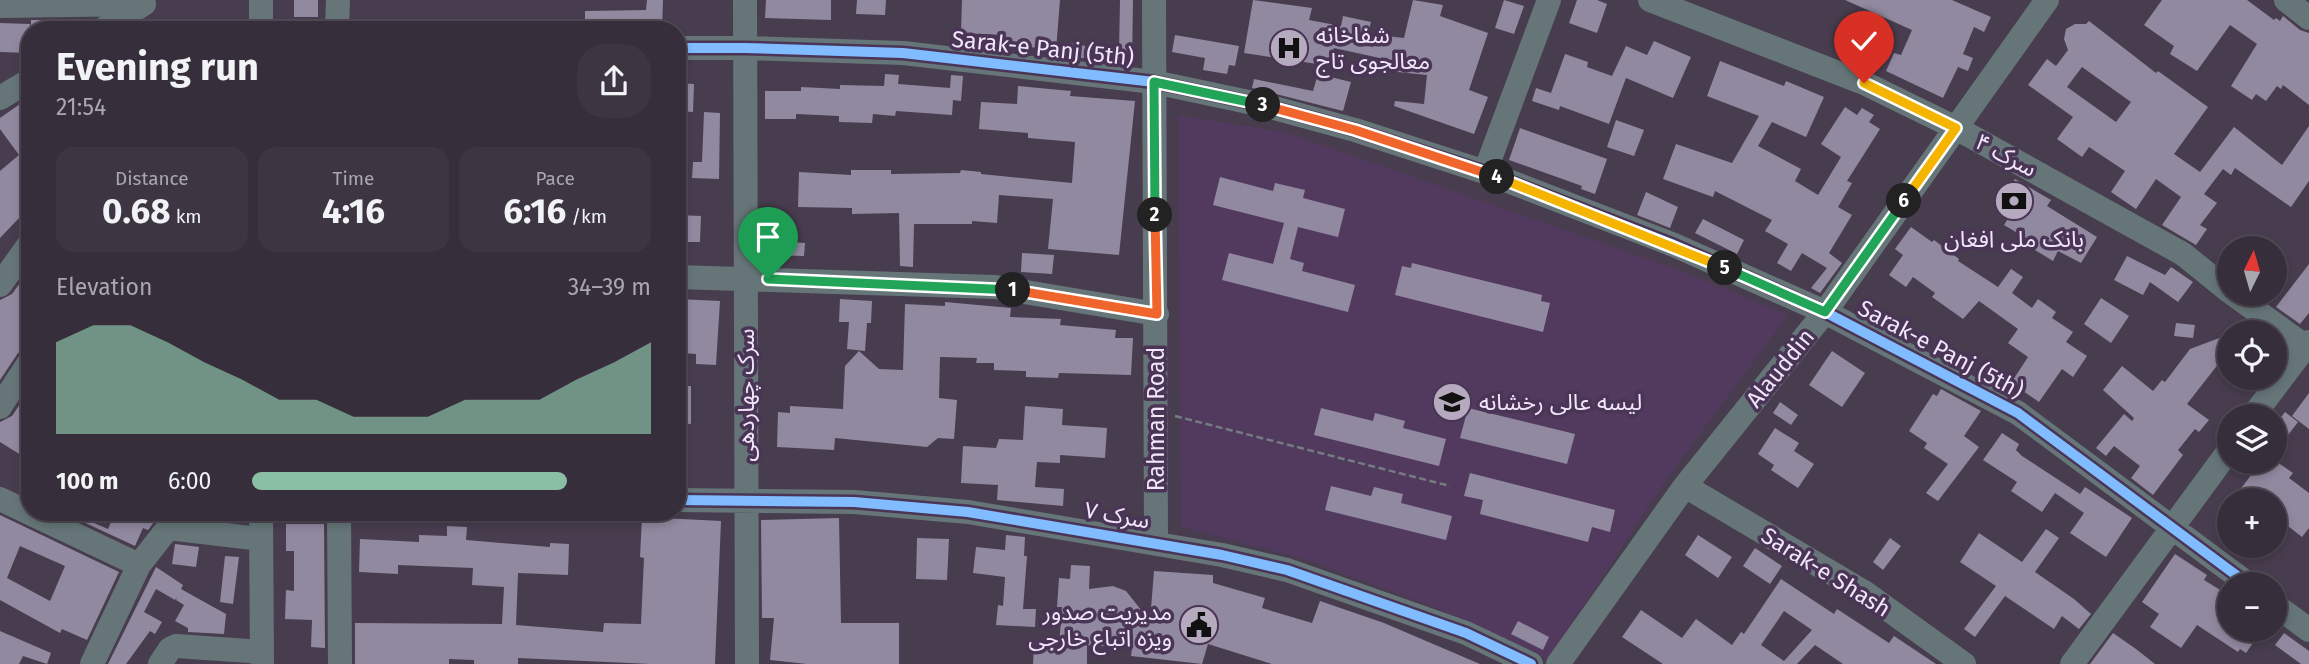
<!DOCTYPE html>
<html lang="en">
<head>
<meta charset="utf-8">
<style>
	body { margin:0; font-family:"Fira Sans","Noto Sans Arabic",sans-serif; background:#3d3642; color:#f1f3f6; height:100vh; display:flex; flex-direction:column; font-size:26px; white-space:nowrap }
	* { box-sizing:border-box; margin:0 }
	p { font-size:23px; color:#aaa8af }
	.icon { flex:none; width:38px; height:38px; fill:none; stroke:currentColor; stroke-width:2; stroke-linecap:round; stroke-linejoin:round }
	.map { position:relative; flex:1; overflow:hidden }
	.panel { position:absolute; left:21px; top:21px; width:665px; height:500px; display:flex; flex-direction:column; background:#362e3a; border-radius:28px; box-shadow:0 4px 10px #0003,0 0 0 2px #504a54 }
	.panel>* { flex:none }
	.needle { width:46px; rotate:5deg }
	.fabs { position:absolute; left:2217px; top:236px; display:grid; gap:14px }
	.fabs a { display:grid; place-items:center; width:70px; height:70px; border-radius:50%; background:#362e3a; box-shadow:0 4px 10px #0003,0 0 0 2px #504a54; font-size:35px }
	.pin { position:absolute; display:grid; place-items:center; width:60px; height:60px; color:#fff; margin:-72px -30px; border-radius:50% 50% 50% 0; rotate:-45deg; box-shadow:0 0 7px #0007 }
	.pin .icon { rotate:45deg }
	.km { position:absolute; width:35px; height:35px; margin:-18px; border-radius:50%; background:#222; color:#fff; font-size:19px; line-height:35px; text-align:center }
	.round { display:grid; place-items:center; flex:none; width:74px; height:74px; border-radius:28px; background:#3d3642 }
	.head { display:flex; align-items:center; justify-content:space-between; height:119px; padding:0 35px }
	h1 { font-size:38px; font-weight:700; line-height:52px }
	.stats { display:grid; grid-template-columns:repeat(3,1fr); gap:10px; height:119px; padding:7px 35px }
	.stats div { display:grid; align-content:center; border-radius:18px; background:#3d3642; text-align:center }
	.stats b { font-size:35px; font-weight:700 }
	.stats small { font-size:19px; font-weight:400 }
	.stats p { font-size:19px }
	.chart { height:196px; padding:14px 35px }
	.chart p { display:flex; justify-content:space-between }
	.chart svg { width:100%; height:126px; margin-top:7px; fill:#8abfa5; opacity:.7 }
	ul { padding:0 35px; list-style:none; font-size:23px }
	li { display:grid; grid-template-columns:112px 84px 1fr; align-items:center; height:52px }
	li i { height:18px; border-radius:9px; background:#8abfa5 }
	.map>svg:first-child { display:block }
</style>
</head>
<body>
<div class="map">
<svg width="2309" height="664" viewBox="0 0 2309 664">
	<rect width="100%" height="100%" fill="#483d4e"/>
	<path fill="#513a5e" d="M1178,115L1288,133L1679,270L1788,315L1663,484L1548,660L1434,607L1304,559L1181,527Z"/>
	<path fill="#9189a0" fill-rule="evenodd" d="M294,0H318V17H294Z
		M647,0H663L662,30H585V11L646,10Z
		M766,0H831V20L765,18Z
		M857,0H886L885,15L856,14Z
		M962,0H1060L1056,50L1002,44L1003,35L961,33Z
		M1120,0H1133L1132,64L1067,56L1069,43L1119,52Z
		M1253,0L1312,8L1309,20L1341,26L1343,16L1371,22L1368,34L1404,38L1413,0L1443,5L1440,16L1488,33L1469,90L1488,97L1474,134L1394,106L1395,101L1424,104L1427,75L1397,72L1398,62L1334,48L1331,66L1244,53Z
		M1504,0L1524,6L1514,34L1495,28Z
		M1577,0H1597L1607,4L1597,33L1569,23Z
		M1845,0H1952L1991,17L1984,32L1974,27L1963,54L1973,58L1968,71L1958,67L1943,98L1886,71L1894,53L1901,55L1912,30Z
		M2162,0H2247L2274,20L2276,18L2280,21L2283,16L2300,30L2309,33V105L2283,85L2281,89L2277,86L2266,101L2256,94L2252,100L2231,86L2257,44L2230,25L2197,71L2170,54L2174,46L2144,25Z
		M31,20H92L87,30H31Z
		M2089,21L2156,73L2158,71L2208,107L2174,154L2200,172L2234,127L2282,165L2309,126V181L2291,207L2235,168L2231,175L2223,169L2204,194L2217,203L2200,225L2207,229L2196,245L2162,225L2181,197L2156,179L2136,209L2111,192L2125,171L2089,147L2082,157L2057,139L2073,117L2028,85L2047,59L2056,66L2068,50L2064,39L2066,29L2075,24H2086ZM2082,67L2131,102L2116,122L2067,87Z
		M0,23L30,24L28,53L0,52Z
		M1175,35L1239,46L1235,66L1229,65L1227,74L1203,70L1205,58L1172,52Z
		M1654,41L1691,57L1673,98L1626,78L1609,124L1560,106L1559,110L1532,101L1536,88L1551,93L1565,54L1588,62L1587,67L1612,76L1626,46L1647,55Z
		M1720,61L1784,86L1786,81L1824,97L1806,137L1772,122L1758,146L1801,169L1795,181L1818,195L1841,157L1821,144L1845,107L1857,115L1862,108L1874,115L1869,122L1880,129L1847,181L1852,183L1838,207L1852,215L1829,253L1842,263L1820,293L1811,288L1827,268L1802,253L1791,271L1777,263L1788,244L1765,231L1772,220L1715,191L1713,197L1663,179L1676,144L1732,163L1759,116L1707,96Z
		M885,74L899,75L898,84L950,88L951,75L963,76L961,101L953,100L952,115L896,111L895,116L873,114L872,123L839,122V116L796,114V119H765V91H801V87L840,89V85L884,86Z
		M1318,74L1351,82L1343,111L1252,88L1254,79L1313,91Z
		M677,83L694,84L693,112L677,111Z
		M1018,86L1071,91L1070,96L1135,101L1119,255L1048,249L1053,199L999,195L997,223L972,221V224H914L913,267L900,266L899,213L852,214V208L798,207L799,172L851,175V170H891V174L960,173L961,170L981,172V174L1072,183L1075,142L1028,138V133L979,129L981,102L1017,104Z
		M30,97V227L20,217L0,238V171L19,155L0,129V118Z
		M704,112L720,113L719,179L692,178L693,162H702Z
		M1616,120L1644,130L1634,156L1607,147Z
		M1520,128L1607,159L1595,194L1581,189L1582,186L1509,160Z
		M1220,177L1273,191L1275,183L1305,190L1303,198L1345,209L1338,237L1298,227L1290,259L1304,263L1302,271L1355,285L1348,312L1222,280L1229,253L1273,264L1284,223L1213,205Z
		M2015,179L2051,200L2047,206L2097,237L2081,263L2058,251L2053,261L2035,250L2038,245L2004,225L2014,209L2001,202Z
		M1646,192L1678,207L1670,228L1637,215Z
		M677,215L701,216L700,242H677Z
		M1703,219L1744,240L1737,254L1695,233Z
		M1911,227L1932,242L1934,240L1959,259L1958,261L1998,287L2011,269L2023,277L2012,293L2032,308L2038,299L2056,312L2052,318L2073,332L2066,342L2087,356L2073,377L2062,369L2039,402L2011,383L2028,357L2008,343L2018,329L1979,301L1963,319L1932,297L1935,293L1913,277L1906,287L1889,275L1903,255L1895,249Z
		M773,241L805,243L804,256L772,255Z
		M1022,253L1054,255L1052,274L1021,272Z
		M2127,256L2165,275L2171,267L2193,282L2178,302L2150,282L2143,295L2114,280Z
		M1412,263L1542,295L1541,301L1550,303L1543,332L1395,295L1402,266L1411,268Z
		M2309,264V313L2300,324L2276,307Z
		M25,276L30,278V346L18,353L0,380V300L12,294Z
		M2101,298L2129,316L2111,343L2084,324Z
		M678,299L720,301L716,365L696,364V354L682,353L683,341H677Z
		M840,299L872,301L871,323H867L865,351L847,349L849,322H839Z
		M945,302L1011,308L1010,317L1061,319L1060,325L1116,330L1115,338H1133L1131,375L1059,373L1058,378L1026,377V371L994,370V363H976L977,358L940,357L939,398L957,400L954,439L938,438L927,447L835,438L834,450L777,447L778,412L790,413V406L843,409L845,366L859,351L879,369L903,370L905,304L945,306Z
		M2176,323L2195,325L2193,338L2174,336Z
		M2230,334V364L2223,358L2187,404L2209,420L2199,432L2195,429L2178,450L2183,455L2153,495L2131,478L2140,466L2114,446L2106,456L2096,448L2124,414L2132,421L2134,418L2103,390L2122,366L2153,391L2162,380L2165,382L2190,349Z
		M1832,351L1865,373L1842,407L1809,385Z
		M677,386H691V424L677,423Z
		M30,389V418L20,434L30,441L21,455L0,442V422L12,416Z
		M1941,389L1981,411L1964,436L1979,447L1938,501L1926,493L1948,464L1924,448L1927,443L1909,431L1933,394L1937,396Z
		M2309,393V429L2292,416Z
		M1780,402L1798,415L1791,425L1773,413Z
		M1025,406L1063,409L1062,425L1107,428L1105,458L1060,455V463L1037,462L1035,487L1064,489L1063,506L997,500L998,485L961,483L963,446L996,448L999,439L1023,440Z
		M1321,408L1373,421L1375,413L1405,421L1403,428L1446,439L1439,466L1314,435Z
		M1468,408L1575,434L1567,464L1460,438Z
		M2285,412L2298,422L2275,452V425Z
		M1775,428L1799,443L1794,451L1814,464L1798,488L1771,470L1774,465L1758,454Z
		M2002,433L2019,444L2016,450L2022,456L2080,494L2085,487L2132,518L2106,557L2070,533L2084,513L2055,493L2042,512L2011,491L2017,482L1983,460Z
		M2261,462H2277L2293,473L2289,478L2309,493V528L2302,537L2275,516V500H2243L2236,495Z
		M1470,473L1615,510L1610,532L1592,527L1588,542L1480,514L1483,500L1464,496Z
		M1331,486L1371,496L1374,487L1403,494L1401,503L1452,516L1446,540L1325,510Z
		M64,513H71L108,529L115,513H156L154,522L148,530L143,528L135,546Z
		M0,515L119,572L87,640L62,629L60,633L0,600ZM20,546L65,566L50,601L7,578Z
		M642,517L721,521L715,664H651L518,658V664H474V660L449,659V664H355V623L502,624L504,587L472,585L473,568L398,565V574L359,572L360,539L419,542V535L447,536V526L467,527L466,540L550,547V543L569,544L568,575L518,573L516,625L603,632L604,623L641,624L644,558L640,557Z
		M839,518L841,623H899V664H807L770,660L774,618H762L761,520Z
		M286,524H324L325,648L311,647L312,620L285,619L286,590L294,591V551H286Z
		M2046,529L2059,538L2035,572L2074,599L2091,614L2079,629L2062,616L2054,629L2005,596L1975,637L1964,629L1996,586L1960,562L1979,533L2022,562Z
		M1006,535L1025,537L1024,556H1027L1023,609H1036L1035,627L996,625L998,605L1003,606L1005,577L973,573L976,547L1005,550Z
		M1698,535L1732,557L1718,578L1685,555Z
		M917,538L949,539L947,580L916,579Z
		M1890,538L1901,546L1883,570L1873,562Z
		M175,544L199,547L196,567L172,564Z
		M1755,548L1782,566L1770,584L1743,566Z
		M2175,554L2207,575L2204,580L2230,596V630H2262L2246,653L2240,649L2238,652L2197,625L2181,648L2150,627L2159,614L2142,602Z
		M225,556L239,557L233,604L220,602Z
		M1071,565L1090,566L1089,589L1113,586L1126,591L1150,621L1154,571L1213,575V583L1265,598L1262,608L1312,623L1320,601L1384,623L1480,664H1272L1208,644L1202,664L1131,656L1132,648L1087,645V664H1033L1034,646L1059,647L1062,607H1057L1059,578L1070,579Z
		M156,567L183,585L181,589L226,614L224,634L188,632V628L175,621L184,605L176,600L177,597L175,600L156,589L144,612L162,622L155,634L150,631L126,664H108Z
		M1781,579L1834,614L1837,609L1889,643L1894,636L1936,664H1843L1815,645L1797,664H1663L1622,637L1641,610L1682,638L1696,619L1732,645L1741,632L1744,634ZM1784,611L1812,630L1784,661L1761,645Z
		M1518,621L1549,637L1543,650L1511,634Z
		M0,631L51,653L47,664L23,656L19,664H0Z
		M2113,633L2136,649L2155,664H2090Z
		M2284,633L2309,651V664H2301L2275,645Z"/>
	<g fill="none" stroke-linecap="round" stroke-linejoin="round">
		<path stroke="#757c81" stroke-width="2.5" stroke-dasharray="7 3.5" stroke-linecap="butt" d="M1175,416L1450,486"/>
		<path stroke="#667678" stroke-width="24" d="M261,0V30
			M745,0L747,664
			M1154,0L1156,543
			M1650,0L1864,83L1956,128L2183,254L2230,292
			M2286,0L2309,18
			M0,6L144,4
			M102,30L142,5
			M337,30L338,0
			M677,48H745L903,53L1154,82L1267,106L1355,130L1485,172L1674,245L1825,312L2018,413L2248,584
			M0,98L30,80
			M1485,172L1549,0
			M677,277L995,287L1157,314
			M0,285L30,243
			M2233,294L2309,349
			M0,407L30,361
			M2253,416L2309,342
			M1685,486L1864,592L1964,664
			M0,499L139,565
			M677,500L854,502L968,512L1222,555L1287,570L1466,633L1531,664
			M261,513L262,664
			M339,513L340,664
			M168,528L260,539
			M2275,605L2309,630
			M92,664L139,565L168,528L171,513
			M160,664L170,649L176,646L262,652
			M1558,664L1685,486L1825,312L2047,0
			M2072,664L2230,449"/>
		<g stroke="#4a3556" stroke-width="15">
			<path id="cycleway" d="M677,48H745L903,53L1154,82L1267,106L1355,130L1485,172L1674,245L1825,312L2018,413L2248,584
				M677,500L854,502L968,512L1222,555L1287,570L1466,633L1531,664"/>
		</g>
		<use href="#cycleway" stroke="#80bcff" stroke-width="10"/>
	</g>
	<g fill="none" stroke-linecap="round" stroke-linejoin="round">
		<g stroke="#fff" stroke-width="14">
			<path id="split-1" d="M768,279L1013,290"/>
		</g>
		<g stroke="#fff" stroke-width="14">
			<path id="split-2" d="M1013,290L1157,314L1155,215"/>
		</g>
		<g stroke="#fff" stroke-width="14">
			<path id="split-3" d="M1155,215L1154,82L1263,105"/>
		</g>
		<g stroke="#fff" stroke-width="14">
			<path id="split-4" d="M1263,105L1355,130L1497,177"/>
		</g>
		<g stroke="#fff" stroke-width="14">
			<path id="split-5" d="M1497,177L1725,268"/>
		</g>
		<g stroke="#fff" stroke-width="14">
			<path id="split-6" d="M1725,268L1825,312L1904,201"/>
		</g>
		<g stroke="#fff" stroke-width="14">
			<path id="split-7" d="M1864,83L1956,128L1904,201"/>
		</g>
		<use href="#split-1" stroke="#22a559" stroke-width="9"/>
		<use href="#split-2" stroke="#f0652b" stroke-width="9"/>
		<use href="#split-3" stroke="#22a559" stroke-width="9"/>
		<use href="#split-4" stroke="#f0652b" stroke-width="9"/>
		<use href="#split-5" stroke="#f5b400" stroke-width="9"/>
		<use href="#split-6" stroke="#22a559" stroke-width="9"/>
		<use href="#split-7" stroke="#f5b400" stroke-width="9"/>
	</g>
	<defs>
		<g id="hospital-disc" transform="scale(2.0125)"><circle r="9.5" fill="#b6abbe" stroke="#4a3556"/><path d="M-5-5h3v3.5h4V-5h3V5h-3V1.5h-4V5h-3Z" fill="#111"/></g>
		<g id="bank-disc" transform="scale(2.0125)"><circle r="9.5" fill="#b6abbe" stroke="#4a3556"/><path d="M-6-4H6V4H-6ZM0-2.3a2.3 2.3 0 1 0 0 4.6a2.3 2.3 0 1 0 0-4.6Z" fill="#111"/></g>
		<g id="school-disc" transform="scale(2.0125)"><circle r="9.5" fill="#b6abbe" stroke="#4a3556"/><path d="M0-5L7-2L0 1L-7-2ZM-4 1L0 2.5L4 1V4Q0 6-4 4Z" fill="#111"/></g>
		<g id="civic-disc" transform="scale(2.0125)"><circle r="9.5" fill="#b6abbe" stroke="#4a3556"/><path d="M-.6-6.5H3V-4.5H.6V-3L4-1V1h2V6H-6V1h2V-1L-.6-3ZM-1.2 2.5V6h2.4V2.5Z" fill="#111"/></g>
	</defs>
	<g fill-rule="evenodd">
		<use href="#hospital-disc" x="1289" y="48"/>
		<use href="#bank-disc" x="2014" y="201"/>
		<use href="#school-disc" x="1452" y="402"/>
		<use href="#civic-disc" x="1199" y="625"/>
	</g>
	<g text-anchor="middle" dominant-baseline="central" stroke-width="7" stroke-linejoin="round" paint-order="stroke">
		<g font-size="23" fill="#f2e6fa" stroke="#4a3556" text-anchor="start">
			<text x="1316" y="35">شفاخانه<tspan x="1316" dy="26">معالجوی تاج</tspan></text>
			<text x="2014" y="239" text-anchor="middle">بانک ملی افغان</text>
			<text x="1479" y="402">لیسه عالی رخشانه</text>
			<text x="1172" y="612" text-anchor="end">مدیریت صدور<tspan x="1172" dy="26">ویزه اتباع خارجی</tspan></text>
		</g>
		<g font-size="23" fill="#f2e6fa" stroke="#4a3556">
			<text transform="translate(1043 48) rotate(6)">Sarak-e Panj (5th)</text>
			<text transform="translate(2006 155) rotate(28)">سرک ۴</text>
			<text transform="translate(1941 349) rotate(28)">Sarak-e Panj (5th)</text>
			<text transform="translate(1780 368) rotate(-51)">Alauddin</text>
			<text transform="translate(746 395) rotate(-90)">سرک چهاردهی</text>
			<text transform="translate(1156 419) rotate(-90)">Rahman Road</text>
			<text transform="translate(1117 515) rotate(10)">سرک ۷</text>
			<text transform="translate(1826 572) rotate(32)">Sarak-e Shash</text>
		</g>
	</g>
</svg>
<div class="fabs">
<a><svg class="needle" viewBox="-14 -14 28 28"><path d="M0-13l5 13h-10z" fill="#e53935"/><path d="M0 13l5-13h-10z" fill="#aaa8af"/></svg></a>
<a><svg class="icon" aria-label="locate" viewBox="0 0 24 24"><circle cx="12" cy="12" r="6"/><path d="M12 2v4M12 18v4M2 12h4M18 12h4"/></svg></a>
<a><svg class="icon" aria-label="layers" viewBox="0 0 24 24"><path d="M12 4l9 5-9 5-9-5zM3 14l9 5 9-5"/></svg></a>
<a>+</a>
<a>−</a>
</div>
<div class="pin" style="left:768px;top:279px;background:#1e9e55"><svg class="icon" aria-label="arrive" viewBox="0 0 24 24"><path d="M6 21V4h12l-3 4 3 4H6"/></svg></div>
<div class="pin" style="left:1864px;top:83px;background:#d93025"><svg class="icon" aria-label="check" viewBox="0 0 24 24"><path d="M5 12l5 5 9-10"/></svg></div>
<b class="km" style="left:1013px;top:290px">1</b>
<b class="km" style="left:1155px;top:215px">2</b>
<b class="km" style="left:1263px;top:105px">3</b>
<b class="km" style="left:1497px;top:177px">4</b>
<b class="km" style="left:1725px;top:268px">5</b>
<b class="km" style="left:1904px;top:201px">6</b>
<section class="panel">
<div class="head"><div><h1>Evening run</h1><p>21:54</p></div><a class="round"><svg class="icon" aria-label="share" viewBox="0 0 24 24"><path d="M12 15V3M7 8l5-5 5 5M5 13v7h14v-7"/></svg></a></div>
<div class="stats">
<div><p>Distance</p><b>0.68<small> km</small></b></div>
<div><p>Time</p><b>4:16</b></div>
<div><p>Pace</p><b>6:16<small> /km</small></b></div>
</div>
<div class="chart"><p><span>Elevation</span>34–39 m</p>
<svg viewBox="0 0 160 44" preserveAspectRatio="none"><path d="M0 44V12L10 6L20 6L30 12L40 19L50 25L60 32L70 32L80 38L90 38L100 38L110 32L120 32L130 32L140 25L150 19L160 12V44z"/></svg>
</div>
<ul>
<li><b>100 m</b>6:00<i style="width:79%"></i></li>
</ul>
</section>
</div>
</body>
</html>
